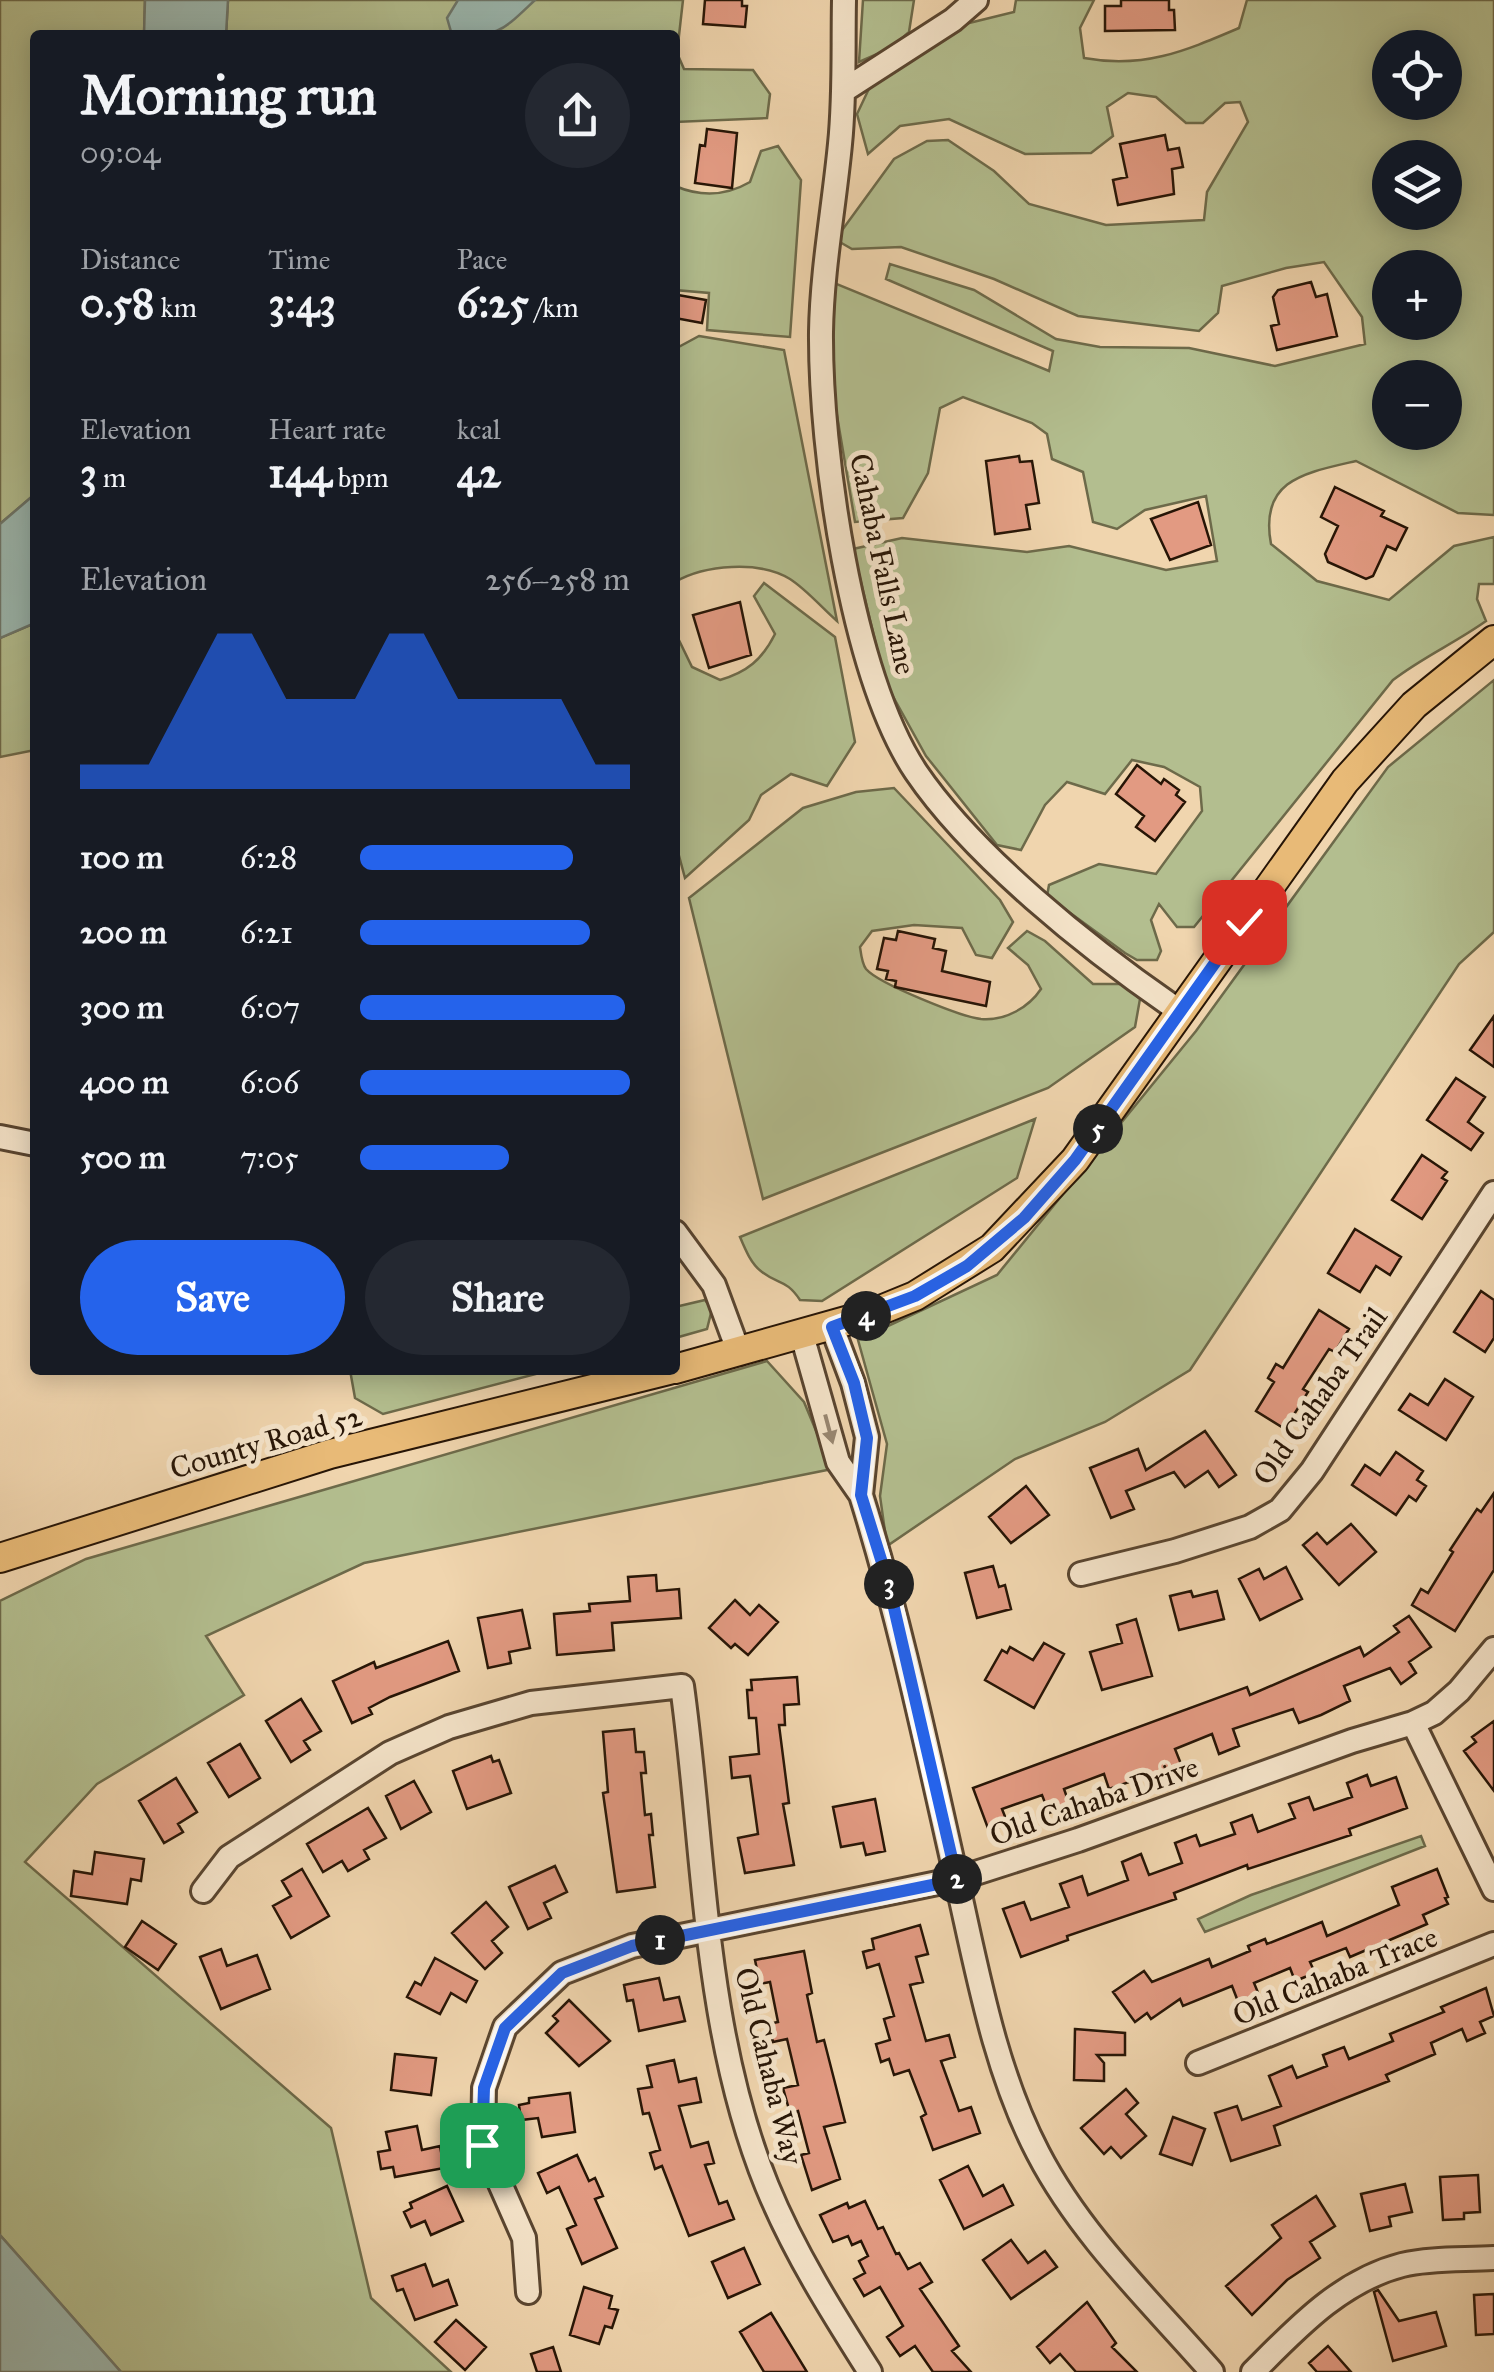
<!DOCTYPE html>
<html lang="en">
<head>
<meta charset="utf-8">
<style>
	body { margin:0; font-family:"IM FELL Great Primer",serif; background:#242831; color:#f1f3f6; height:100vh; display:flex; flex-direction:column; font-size:38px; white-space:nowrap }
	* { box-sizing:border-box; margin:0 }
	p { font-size:32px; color:#9ea1a6 }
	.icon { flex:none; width:55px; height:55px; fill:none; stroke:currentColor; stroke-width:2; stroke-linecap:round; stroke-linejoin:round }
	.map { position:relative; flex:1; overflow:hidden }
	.panel { position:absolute; left:30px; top:30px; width:650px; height:1345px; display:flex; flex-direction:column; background:#171b24; border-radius:10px; box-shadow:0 5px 25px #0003 }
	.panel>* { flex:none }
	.controls { position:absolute; left:1372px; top:30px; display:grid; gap:20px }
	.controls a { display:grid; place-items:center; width:90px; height:90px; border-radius:50%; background:#171b24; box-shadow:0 5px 25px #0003; font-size:50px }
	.pin { position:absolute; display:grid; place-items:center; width:85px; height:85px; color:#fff; margin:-42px; border-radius:20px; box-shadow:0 5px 15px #0006 }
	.km { position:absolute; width:50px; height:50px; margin:-25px; border-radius:50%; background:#222; color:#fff; font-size:28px; line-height:50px; text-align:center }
	.round { display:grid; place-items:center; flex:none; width:105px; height:105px; border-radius:52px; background:#242831 }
	.summary { display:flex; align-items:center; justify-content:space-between; height:170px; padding:0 50px }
	h1 { font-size:55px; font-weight:700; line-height:75px }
	.metrics { display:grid; grid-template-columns:repeat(3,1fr); gap:15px; height:170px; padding:10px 50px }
	.metrics div { display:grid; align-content:center }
	.metrics b { font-size:42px; font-weight:700 }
	.metrics small { font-size:28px; font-weight:400 }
	.metrics p { font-size:28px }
	.chart { height:280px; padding:20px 50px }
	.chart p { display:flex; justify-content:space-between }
	.chart svg { width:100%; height:180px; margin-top:10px; fill:#2563eb; opacity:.7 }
	.button { display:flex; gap:20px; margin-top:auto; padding:20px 50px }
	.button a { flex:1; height:115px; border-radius:60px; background:#2563eb; color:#fff; font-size:40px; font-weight:700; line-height:115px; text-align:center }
	.button a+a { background:#242831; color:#f1f3f6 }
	ul { padding:0 50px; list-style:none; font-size:32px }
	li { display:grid; grid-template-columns:160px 120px 1fr; align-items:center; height:75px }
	li i { height:25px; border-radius:12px; background:#2563eb }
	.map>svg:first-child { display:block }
</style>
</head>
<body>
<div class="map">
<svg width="1494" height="2372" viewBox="0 0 1494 2372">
	<rect width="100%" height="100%" fill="#f0d5ae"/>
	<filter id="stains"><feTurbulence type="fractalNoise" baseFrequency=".002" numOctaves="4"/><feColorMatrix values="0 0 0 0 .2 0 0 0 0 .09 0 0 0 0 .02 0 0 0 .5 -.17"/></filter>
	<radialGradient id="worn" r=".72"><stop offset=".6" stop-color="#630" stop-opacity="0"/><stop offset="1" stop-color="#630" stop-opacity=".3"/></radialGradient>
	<path fill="#b3be8f" stroke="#6d6a4a" stroke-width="2.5" fill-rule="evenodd" d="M0,0H145L144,35H35V494L0,524Z
		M228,0H683L677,53L684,69L753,70L770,94L767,118L675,122V35H226Z
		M863,0H914L909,32L891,48L859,62Z
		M1016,0H1094L1080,28L1084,58C1144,69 1185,51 1239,28L1247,0H1494V515L1458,513L1356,461C1304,473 1259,480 1271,544L1317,581L1389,600L1454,546L1494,537V584H1479L1477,599L1486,621C1455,643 1423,657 1393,680L1194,927H1177L1159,904L1151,920L1161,951L1157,960H1137L1125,953L1047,896L1049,885L1099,864L1156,874L1202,811L1200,787L1164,767L1132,760L1105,794L1067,782L1045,805L1021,850L997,845L926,756L885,682L853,549L902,538L1027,552L1069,546L1166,570L1217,561L1206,496L1145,510L1117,529L1093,522L1083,472L1052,459L1047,434L1032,423L963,397L940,408L928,473L903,518L855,522L833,392L832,282L1049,371L1053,351L886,279L890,264L974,290L1056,339L1100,347L1189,348L1275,366L1365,344L1362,317L1324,262L1286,268L1222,286L1218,313L1199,331L1078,316L994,279L901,247L852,249L838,241L840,233L894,159L927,141L948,140L994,171L1029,204L1106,225L1204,220L1207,192L1248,122L1240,102L1225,103L1203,123H1186L1156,97L1128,93L1107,107L1113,136L1091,153L1025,154L949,119L900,126L868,154L857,114L874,78L957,26L1014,12ZM1390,48H1445V102H1390ZM1390,158H1445V212H1390ZM1390,268H1445V322H1390ZM1390,378H1445V432H1390Z
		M778,146L801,180L790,337L707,330L709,293L675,290V186C701,197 726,196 750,182L761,151Z
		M699,336L784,350L837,621C822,608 807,590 790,579C759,560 704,565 675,582V349Z
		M764,583L835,637L855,742L827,786L791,774L761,795L749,820L685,878L675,841V632L692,667L720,680C747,672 762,660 775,634L754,596Z
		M35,623V750L0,757V638Z
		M1494,680V932L1459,964L1190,1370L1105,1422L1015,1459L887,1546L880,1496L887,1444L858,1340L997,1275L1196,1031L1388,767Z
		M894,788L1000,900L1013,922L992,958L976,955L962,928L914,925L872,931L860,947C861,954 862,964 866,969C879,984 962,1017 981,1019C1006,1021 1029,1007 1041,989L1028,965L1008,948L1027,931L1045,941L1093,984H1125L1140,999L1135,1027L1048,1088L763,1199L689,898L803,808L856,792Z
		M1035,1119L1017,1178L822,1301L800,1300C786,1279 779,1285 762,1272C751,1264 745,1249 740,1237Z
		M705,1300L712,1309L707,1329L675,1338V1307Z
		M767,1361L804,1402L832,1469L364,1563L206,1636L244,1695L97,1784L25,1862L331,2128L371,2298L451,2372H121L0,2235V1601L86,1559Z
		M350,1370H551L383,1414L355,1398Z
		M1421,1836L1425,1846L1205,1932L1198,1919L1251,1895Z"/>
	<path fill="#9bb8b0" stroke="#6d776c" stroke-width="2.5" d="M145,0H228L226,35H144Z
		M458,0H535C500,33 501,35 452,35L447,18Z
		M35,494V623L0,638V524Z
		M0,2235L121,2372H0Z"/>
	<path fill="#e29a82" stroke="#271506" stroke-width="2.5" d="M705,0H742V6H747L745,27L703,24Z
		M1121,0H1169V10H1174L1175,30L1105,31V6H1121Z
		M707,129L737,133L732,188L695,183L700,145L705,146Z
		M1165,135L1168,150L1179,148L1183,167L1172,169L1174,194L1118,205L1113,180L1127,177L1120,144Z
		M1311,282L1316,297L1327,294L1337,336L1277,350L1271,326L1279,324L1273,297L1278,290Z
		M678,295L706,300L702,323L675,318Z
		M1019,456L1020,462L1032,461L1039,503L1026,505L1030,529L995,534L986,461Z
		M1335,487L1384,511L1381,516L1407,528L1396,550L1387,546L1373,576L1366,579L1328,562L1325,554L1338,526L1321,517Z
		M1198,502L1211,545L1170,560L1151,519Z
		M740,602L751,655L709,668L693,615Z
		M1137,765L1161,784L1164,779L1179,790L1176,795L1185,802L1155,841L1136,827L1144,816L1116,794Z
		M898,931L935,939L933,948L946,951L942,971L990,982L986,1006L895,987L896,981L886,979L888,971L877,969L884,938L896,940Z
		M1494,1016V1067L1470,1050Z
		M1456,1078L1485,1097L1468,1122L1483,1133L1471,1150L1427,1120Z
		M1422,1155L1447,1172L1442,1178L1447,1181L1422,1219L1392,1200Z
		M1355,1229L1401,1257L1390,1275L1376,1266L1360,1292L1328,1273Z
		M1481,1291L1494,1300V1338L1485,1352L1454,1332Z
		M1319,1310L1349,1329L1335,1352L1329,1349L1303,1389L1308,1392L1285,1429L1256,1411L1274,1382L1268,1378L1276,1364L1283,1368Z
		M1445,1379L1473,1397L1446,1440L1399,1410L1410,1394L1428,1405Z
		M1205,1431L1236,1475L1219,1487L1208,1471L1185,1487L1174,1472L1126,1491L1134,1509L1111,1518L1090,1468L1138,1449L1146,1470Z
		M1396,1452L1423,1471L1417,1480L1426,1486L1416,1501L1409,1496L1396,1515L1352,1485L1365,1465L1380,1475Z
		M1026,1486L1049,1515L1011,1543L989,1517Z
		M1494,1493V1570L1455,1631L1412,1605L1421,1589L1428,1593L1453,1552L1450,1550L1477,1509L1481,1512Z
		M1351,1524L1376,1552L1339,1585L1303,1545L1317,1533L1327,1544Z
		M993,1566L999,1587L1005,1585L1011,1609L977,1618L965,1573Z
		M1286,1567L1302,1599L1260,1620L1239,1579L1259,1569L1264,1579Z
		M656,1575L657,1591L679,1589L681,1618L612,1623L614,1650L557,1655L554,1614L590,1611L589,1604L630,1601L628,1577Z
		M1191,1591L1193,1597L1217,1591L1224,1619L1179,1630L1170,1596Z
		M735,1600L750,1615L759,1605L778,1622L748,1655L735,1644L731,1648L709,1628Z
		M522,1610L530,1648L509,1652L511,1663L488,1668L478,1618Z
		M1409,1616L1431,1647L1409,1662L1416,1673L1401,1684L1390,1668L1344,1686L1350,1701L1321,1715L1299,1723L1293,1709L1233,1729L1239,1746L1219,1754L1212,1734L1175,1749L1181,1764L1109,1789L1104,1774L1064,1789L1070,1806L1049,1813L1042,1795L1002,1809L1008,1824L989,1831L973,1788L1247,1687L1250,1695L1360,1647L1364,1656L1399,1632L1394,1626Z
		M1136,1619L1152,1676L1102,1690L1090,1652L1122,1643L1117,1625Z
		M448,1641L459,1671L390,1697L369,1708L372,1714L352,1723L333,1681L374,1662L376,1668Z
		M1044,1643L1064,1654L1034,1708L985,1680L1002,1650L1007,1653L1010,1647L1033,1660Z
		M797,1677L799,1704L784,1705L785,1725H779L789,1803L783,1804L794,1865L745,1873L738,1838L758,1834L750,1776L732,1778L730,1757L759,1754L756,1718H749L747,1690H752L751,1680Z
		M301,1699L321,1731L304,1741L310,1750L291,1762L266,1721Z
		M1494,1721V1791L1464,1751L1476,1742L1472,1737Z
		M634,1729L636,1752H644L646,1773H641L645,1815L651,1814L653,1835H649L655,1887L617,1892L603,1793L608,1792L603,1732Z
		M240,1744L260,1778L229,1797L208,1763Z
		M491,1756L493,1762L499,1760L511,1793L467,1809L453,1771Z
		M1367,1775L1371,1786L1396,1777L1407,1808L1349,1829L1351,1835L1248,1869L1247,1865L1174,1893L1176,1899L1067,1936L1068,1940L1021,1957L1003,1909L1024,1902L1031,1920L1069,1907L1060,1884L1082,1876L1088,1895L1128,1880L1122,1862L1141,1854L1149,1875L1182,1863L1175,1843L1196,1835L1200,1846L1235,1834L1231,1823L1252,1815L1258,1832L1295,1818L1289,1804L1309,1797L1314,1810L1352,1797L1347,1783Z
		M176,1778L197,1812L178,1824L183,1832L164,1843L139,1801Z
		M414,1781L431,1812L401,1829L386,1796Z
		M875,1799L885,1851L866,1855L863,1843L841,1847L833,1807Z
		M368,1808L386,1838L364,1850L369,1859L348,1871L342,1861L323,1872L307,1844Z
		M95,1852L144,1859L141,1881L131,1879L127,1904L71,1896L74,1871L92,1874Z
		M555,1866L567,1892L544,1903L551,1918L528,1929L509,1887Z
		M302,1869L329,1916L291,1938L273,1906L291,1896L282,1881Z
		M1437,1869L1448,1897L1445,1898L1448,1904L1423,1915L1427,1924L1350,1957L1346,1948L1310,1962L1315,1973L1295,1981L1290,1968L1254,1983L1259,1995L1239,2004L1232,1986L1183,2006L1180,1999L1151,2019L1147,2013L1135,2022L1113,1992L1144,1971L1152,1982L1209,1959L1212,1967L1250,1951L1248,1946L1265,1939L1267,1944L1322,1922L1327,1936L1399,1905L1392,1887Z
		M486,1902L508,1927L492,1941L502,1953L485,1969L452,1933Z
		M142,1921L176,1944L158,1970L125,1947Z
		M920,1925L928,1954L916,1957L923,1982L910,1985L926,2041L949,2035L955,2057L941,2061L959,2111L971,2107L980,2133L933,2150L921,2117L926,2114L909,2070L894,2075L889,2059L881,2062L876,2044L890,2040L884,2019L894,2016L879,1964L867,1968L863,1952L874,1949L872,1939Z
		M221,1949L227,1966L257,1955L270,1989L221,2009L200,1957Z
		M804,1951L812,1993L807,1995L817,2042L824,2040L845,2122L824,2127L840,2179L812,2190L801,2155L809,2153L798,2111L790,2113L783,2088L798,2085L787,2039L773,2042L768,2024L778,2022L770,1982L760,1984L755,1960Z
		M435,1958L477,1981L466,2002L451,1993L440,2014L407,1997L415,1982L421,1985Z
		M659,1978L664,2000L679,1997L685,2021L639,2031L633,2000L627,2001L624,1985Z
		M1486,1988L1494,2016L1480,2022L1485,2033L1467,2041L1462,2029L1431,2043L1435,2054L1386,2075L1389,2081L1274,2126L1280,2145L1231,2161L1215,2113L1237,2106L1242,2120L1281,2106L1269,2076L1292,2066L1297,2078L1327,2066L1323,2055L1344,2047L1349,2059L1393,2041L1390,2034L1444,2012L1441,2007Z
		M569,2000L610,2041L579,2066L546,2033L558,2021L553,2016Z
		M1075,2029L1125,2033V2055H1097L1104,2063V2081L1074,2080Z
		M395,2054L436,2058L431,2095L391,2090Z
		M674,2060L679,2082L696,2078L701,2102L679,2106L691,2147L708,2142L714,2163L705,2165L719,2204L727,2201L734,2219L689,2236L662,2166L655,2169L650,2153L660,2150L649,2113L643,2114L638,2089L652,2087L647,2066Z
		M1126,2089L1138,2103L1126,2114L1146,2136L1121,2158L1111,2147L1104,2154L1081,2128Z
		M570,2093L575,2132L542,2137L538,2118L521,2120L519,2105L529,2103V2098Z
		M1173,2117L1205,2129L1192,2165L1160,2154Z
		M417,2126L422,2150L440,2146L444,2168L395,2177L393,2167L381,2169L378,2152L390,2150L386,2132Z
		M577,2155L589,2181L595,2178L603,2196L595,2199L617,2248L582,2264L567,2229L576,2225L559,2187L547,2193L538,2173Z
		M968,2166L983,2196L1003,2185L1013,2205L964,2229L940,2180Z
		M1478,2175L1480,2212L1464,2213V2219L1443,2220L1440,2177Z
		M1405,2184L1412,2212L1389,2217L1391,2226L1370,2231L1361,2194Z
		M447,2186L463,2221L431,2235L425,2221L411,2227L404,2212L412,2208L410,2203Z
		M1316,2196L1335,2226L1310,2242L1320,2258L1287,2280L1252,2315L1226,2286L1281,2238L1272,2225Z
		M865,2201L878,2229L883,2227L896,2254L899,2253L908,2269L920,2263L932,2282L920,2289L959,2346L952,2351L971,2372H933L915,2346L900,2356L887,2337L903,2326L880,2287L864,2296L854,2279L865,2273L859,2261L868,2256L861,2241L852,2245L848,2236L833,2242L820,2215L847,2203L849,2208Z
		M1011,2240L1028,2263L1045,2251L1057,2267L1011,2299L983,2260Z
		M744,2248L760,2284L728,2298L712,2262Z
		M425,2264L433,2286L448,2280L457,2305L415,2320L403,2289L397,2291L392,2276Z
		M584,2287L612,2296L609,2308L618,2310L612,2328L605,2326L599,2344L570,2335Z
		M1378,2290L1399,2321L1436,2312L1446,2346L1393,2361L1374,2292Z
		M1494,2294V2334L1476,2335L1474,2295Z
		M1087,2302L1116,2343L1112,2347L1137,2372H1076L1060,2354L1050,2363L1037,2347Z
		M771,2313L807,2372H764L740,2332Z
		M456,2320L486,2347L465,2370L435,2342Z
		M1328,2346L1351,2372H1317L1309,2363Z
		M553,2347L561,2372H537L531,2354Z"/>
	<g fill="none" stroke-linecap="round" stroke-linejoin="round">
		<g stroke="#594530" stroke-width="28">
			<path id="minor" d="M844,0C843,48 845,96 840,144C834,207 822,269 821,332C820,449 851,675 916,772C973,856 1088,948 1172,1006L1185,1007
				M843,91L953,20L976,0
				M0,1137L35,1144
				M675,1232L714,1285L739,1353
				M802,1335L838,1462L861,1495L867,1437L853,1383L832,1327
				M861,1495C900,1620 927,1749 956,1877C977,1969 994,2069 1038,2153C1081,2236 1151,2302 1212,2372
				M1081,1574L1175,1551L1250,1527L1280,1510L1312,1471L1494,1193
				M1413,1723L1494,1889
				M203,1891L229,1857L390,1753L449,1727L531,1703L682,1686C705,1852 703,2029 767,2186C794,2252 832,2312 870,2372
				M1198,2063L1494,1944
				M528,2292L524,2238L483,2145L484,2088L505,2027L562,1973L632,1946L957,1879L1078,1840L1352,1741L1413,1723L1434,1713L1459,1691L1494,1649
				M1253,2372C1296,2329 1340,2281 1402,2265C1431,2258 1464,2260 1494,2258"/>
		</g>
		<g stroke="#271506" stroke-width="32">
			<path id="major" d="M675,1369L871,1314L915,1296L992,1248L1075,1160L1345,781L1414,705L1494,640
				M0,1558L330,1454L669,1370"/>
		</g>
		<use href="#minor" stroke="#f5e4ca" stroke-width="22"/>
		<use href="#major" stroke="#e8ba77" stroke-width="28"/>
	</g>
	<defs><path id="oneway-solid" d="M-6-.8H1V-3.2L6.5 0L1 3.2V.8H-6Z" transform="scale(2.5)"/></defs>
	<use fill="#988772" href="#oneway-solid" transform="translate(829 1429) rotate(75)"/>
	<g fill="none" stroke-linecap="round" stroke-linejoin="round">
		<g stroke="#fff" stroke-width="20">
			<path id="route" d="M482,2145L484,2088L505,2028L562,1973L632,1946L957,1880L888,1582L861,1495L867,1438L854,1383L832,1327L915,1296L967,1266L1024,1218L1075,1160L1244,922"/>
		</g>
		<use href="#route" stroke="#2563eb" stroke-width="12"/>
	</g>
	<g text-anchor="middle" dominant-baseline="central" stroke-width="10" stroke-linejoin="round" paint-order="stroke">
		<g font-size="30" fill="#271506" stroke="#f5e4ca">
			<text transform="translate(883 564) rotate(78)">Cahaba Falls Lane</text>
			<text transform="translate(1320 1396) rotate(-55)">Old Cahaba Trail</text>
			<text transform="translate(266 1442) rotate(-16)">County Road 52</text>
			<text transform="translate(1094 1801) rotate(-19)">Old Cahaba Drive</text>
			<text transform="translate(1335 1976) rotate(-22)">Old Cahaba Trace</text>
			<text transform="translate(769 2066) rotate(76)">Old Cahaba Way</text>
		</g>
	</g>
	<rect width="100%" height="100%" filter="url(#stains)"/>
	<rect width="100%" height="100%" fill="url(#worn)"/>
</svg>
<div class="controls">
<a><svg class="icon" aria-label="locate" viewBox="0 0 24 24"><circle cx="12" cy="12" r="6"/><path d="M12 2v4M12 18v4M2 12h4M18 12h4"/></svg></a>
<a><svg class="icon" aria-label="layers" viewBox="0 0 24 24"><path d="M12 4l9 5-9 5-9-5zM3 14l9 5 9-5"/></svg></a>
<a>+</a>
<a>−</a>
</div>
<div class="pin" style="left:482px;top:2145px;background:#1e9e55"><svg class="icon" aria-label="arrive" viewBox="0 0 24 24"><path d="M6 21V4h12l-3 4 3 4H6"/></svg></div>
<div class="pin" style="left:1244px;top:922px;background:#d93025"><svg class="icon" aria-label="check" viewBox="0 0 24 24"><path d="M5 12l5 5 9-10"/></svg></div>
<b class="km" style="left:660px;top:1940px">1</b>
<b class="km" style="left:957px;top:1879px">2</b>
<b class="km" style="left:889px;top:1584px">3</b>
<b class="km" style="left:866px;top:1316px">4</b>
<b class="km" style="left:1098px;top:1129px">5</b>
<section class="panel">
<div class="summary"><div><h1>Morning run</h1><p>09:04</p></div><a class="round"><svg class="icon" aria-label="share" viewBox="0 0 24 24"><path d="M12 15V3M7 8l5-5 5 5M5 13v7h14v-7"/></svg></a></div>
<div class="metrics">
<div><p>Distance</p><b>0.58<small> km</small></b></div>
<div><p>Time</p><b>3:43</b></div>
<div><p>Pace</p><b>6:25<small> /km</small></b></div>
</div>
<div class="metrics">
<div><p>Elevation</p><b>3<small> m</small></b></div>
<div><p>Heart rate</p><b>144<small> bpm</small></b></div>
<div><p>kcal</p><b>42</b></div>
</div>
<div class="chart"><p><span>Elevation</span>256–258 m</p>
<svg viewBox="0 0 160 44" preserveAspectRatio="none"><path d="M0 44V38L10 38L20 38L30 22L40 6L50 6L60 22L70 22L80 22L90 6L100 6L110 22L120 22L130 22L140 22L150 38L160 38V44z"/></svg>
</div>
<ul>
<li><b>100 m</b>6:28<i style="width:79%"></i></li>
<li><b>200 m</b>6:21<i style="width:85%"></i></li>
<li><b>300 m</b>6:07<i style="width:98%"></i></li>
<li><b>400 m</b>6:06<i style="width:100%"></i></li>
<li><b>500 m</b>7:05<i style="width:55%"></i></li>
</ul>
<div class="button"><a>Save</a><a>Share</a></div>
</section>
</div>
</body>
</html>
